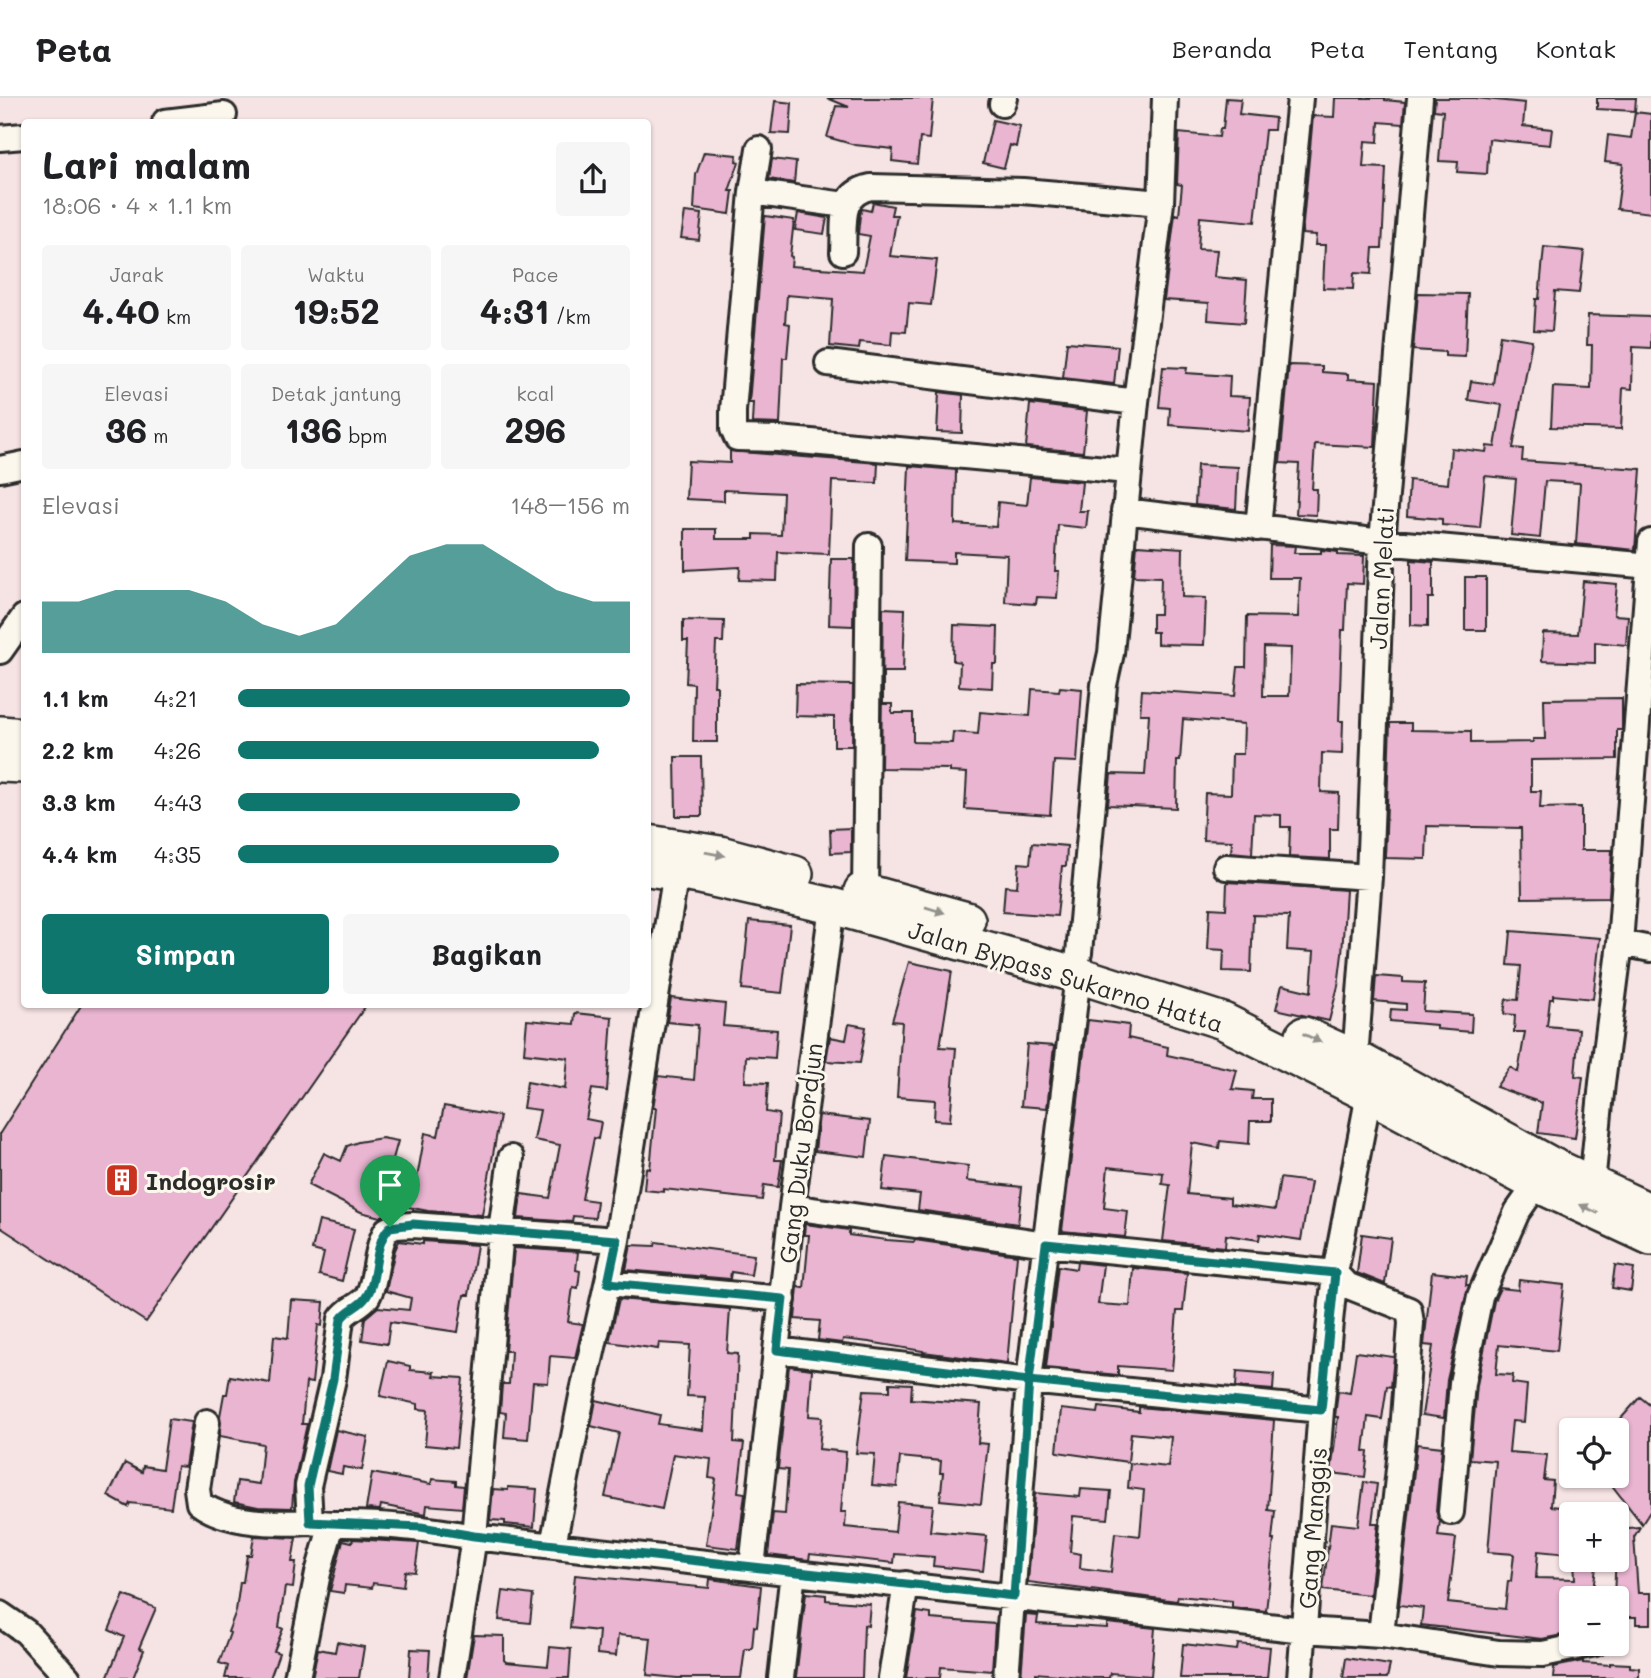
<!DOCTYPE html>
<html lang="id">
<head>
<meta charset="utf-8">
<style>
	body { margin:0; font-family:Mali,sans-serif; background:#f6f6f6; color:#202124; height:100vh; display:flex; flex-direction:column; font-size:26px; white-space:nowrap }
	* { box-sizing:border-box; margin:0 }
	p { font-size:23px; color:#757577 }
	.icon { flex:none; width:38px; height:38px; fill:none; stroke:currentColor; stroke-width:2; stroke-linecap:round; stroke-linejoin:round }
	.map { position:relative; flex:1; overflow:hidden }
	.details { position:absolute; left:21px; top:21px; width:630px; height:889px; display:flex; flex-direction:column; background:#fff; border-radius:7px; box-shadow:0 2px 5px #0004 }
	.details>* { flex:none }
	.fabs { position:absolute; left:1559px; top:1320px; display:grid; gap:14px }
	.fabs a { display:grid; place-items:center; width:70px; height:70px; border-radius:7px; background:#fff; box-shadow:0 2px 5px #0004; font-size:35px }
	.pin { position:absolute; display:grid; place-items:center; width:60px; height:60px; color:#fff; margin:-72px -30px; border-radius:50% 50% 50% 0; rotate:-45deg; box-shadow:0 0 7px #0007 }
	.pin .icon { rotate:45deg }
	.round { display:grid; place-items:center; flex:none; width:74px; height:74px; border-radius:7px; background:#f6f6f6 }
	.head { display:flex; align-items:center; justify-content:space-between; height:119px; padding:0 21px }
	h1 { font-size:38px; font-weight:700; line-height:52px }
	.metrics { display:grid; grid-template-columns:repeat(3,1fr); gap:10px; height:119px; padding:7px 21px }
	.metrics div { display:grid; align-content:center; border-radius:7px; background:#f6f6f6; text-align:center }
	.metrics b { font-size:35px; font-weight:700 }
	.metrics small { font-size:19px; font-weight:400 }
	.metrics p { font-size:19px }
	.chart { height:196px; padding:14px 21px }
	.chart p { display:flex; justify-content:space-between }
	.chart svg { width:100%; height:126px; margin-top:7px; fill:#0f766e; opacity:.7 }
	.action { display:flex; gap:14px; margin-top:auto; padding:14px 21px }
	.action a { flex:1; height:80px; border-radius:7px; background:#0f766e; color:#fff; font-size:28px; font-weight:700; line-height:80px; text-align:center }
	.action a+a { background:#f6f6f6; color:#202124 }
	ul { padding:0 21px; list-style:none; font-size:23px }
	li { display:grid; grid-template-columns:112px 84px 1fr; align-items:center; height:52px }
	li i { height:18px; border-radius:9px; background:#0f766e }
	header { display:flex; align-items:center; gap:42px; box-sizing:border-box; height:98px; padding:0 35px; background:#fff; border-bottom:2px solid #e0e0e0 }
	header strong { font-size:33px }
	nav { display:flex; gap:38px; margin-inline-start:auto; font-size:24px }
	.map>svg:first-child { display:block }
</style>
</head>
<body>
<header>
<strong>Peta</strong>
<nav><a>Beranda</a><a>Peta</a><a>Tentang</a><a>Kontak</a></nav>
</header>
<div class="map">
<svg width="1651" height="1580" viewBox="0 0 1651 1580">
	<rect width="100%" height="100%" fill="#f6e3e4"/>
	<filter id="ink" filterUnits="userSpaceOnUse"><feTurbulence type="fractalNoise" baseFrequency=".0143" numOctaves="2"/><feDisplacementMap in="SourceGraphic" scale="14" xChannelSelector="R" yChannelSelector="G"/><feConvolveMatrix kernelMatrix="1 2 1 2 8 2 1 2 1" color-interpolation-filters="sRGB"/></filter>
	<g filter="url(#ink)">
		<path fill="#e9b5d1" stroke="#2b2b2b" stroke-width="2" fill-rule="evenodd" d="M827,0H933L929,41L920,40L917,66L892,63L893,51L855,47L827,39L836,8L849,9Z
			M1226,0L1241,1L1239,16L1275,20L1274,32H1265L1255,124L1200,119L1198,151L1217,152L1214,179L1247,182L1244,225L1208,222L1209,205L1164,202L1175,116L1179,117L1182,87L1177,86L1179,35L1219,39L1220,31H1223Z
			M1335,0H1385V2L1405,4L1403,26L1379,24L1378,44L1365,43L1363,69L1386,70L1382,150H1373L1371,176L1354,175L1353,191L1323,190L1325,147H1315L1316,137L1302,136L1313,18L1334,19Z
			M1435,0H1475L1525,5L1523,28L1552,31L1550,47L1489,41L1487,76L1457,74L1458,64L1439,63L1443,13L1434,12Z
			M1597,0H1636L1635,13L1597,11Z
			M775,3L792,5L790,36L771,35Z
			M1635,14L1651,16V115L1617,111L1623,66L1605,64L1608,37L1631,40Z
			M993,22L1020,28L1016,49L1010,47L1004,70L983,65Z
			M704,54L737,57L736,63L739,64L729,93H733L730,116L694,111L696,77Z
			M772,61L796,64L794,85L769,81Z
			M873,104L893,108L891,117H897L890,158L937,162L931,207L909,205L906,234L892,233L891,247L860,244L859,251L830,248L833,201L787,197L785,225L790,226L787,260H783L780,326L752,325L753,305H749L765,118L794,122L790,158L792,159L791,168L863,173L870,138L858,136L860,117L862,111L871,113Z
			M685,114L702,116L699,142L681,140Z
			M798,115L827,120L824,136L795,132Z
			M1544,149L1584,153L1579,195L1555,193L1552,233L1534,232L1536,201H1539Z
			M1418,195L1468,196L1465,259L1445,258V254L1413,252Z
			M1588,217L1651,219V250L1633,249L1632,291L1623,290L1621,331L1551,329L1553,289L1591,291L1592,247H1587Z
			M1500,237L1532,242L1513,350L1523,351L1522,363L1641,371L1635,452L1576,446L1580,385L1545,383L1540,440L1511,437L1516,381L1485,378L1480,430L1442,427V421L1407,418L1409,382L1448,386L1451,350L1486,354L1487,348L1495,349L1502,307L1468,302L1471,283L1493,286Z
			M1067,244L1118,248L1114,286L1063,280Z
			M1289,267L1322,268V274L1348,276V281L1378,283L1375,349L1315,346L1312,391H1317L1316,417L1296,416L1299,366L1280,365Z
			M1163,269L1187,270L1186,275L1230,278L1229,298L1250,299L1248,333L1169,327L1170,310L1159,309Z
			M939,294L963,297L962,335L937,334Z
			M1030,306L1087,313L1083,354L1026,349Z
			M730,353L878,365L877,385L832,383L829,456L778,454L777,483L739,482L740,469L685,472V431H716V441H754V436L781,437L783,395L724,392V403L686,401L688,363L730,365Z
			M1197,367L1238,369L1236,411L1195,407Z
			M909,368L956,372L955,426L996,429L998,404L1027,407L1030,379L1082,384L1079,413H1088L1086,430L1058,427L1055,473H1059L1057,500L1037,499L1036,506L1005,504L1007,457L954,454V465L905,463Z
			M1137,447L1183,450L1182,499L1206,500L1204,547L1157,546V534H1152V516H1160L1161,479L1134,478Z
			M1270,447L1295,448L1294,455H1321V452L1338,454V457L1364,458L1363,486L1347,485L1345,532H1342L1339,623H1343L1342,656L1322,655L1321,694L1339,695L1338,731H1330V761L1289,759L1290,729H1281V717L1254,716L1252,756L1231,754L1232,743L1203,742L1205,695L1231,696L1232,656H1243L1244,626L1183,621L1180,663H1177L1176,710L1108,707L1111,676L1145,677L1149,616H1140L1142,592L1235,598L1238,569H1246L1247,518L1298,519L1300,480H1269ZM1264,549L1291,550L1289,598H1263Z
			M831,461H854L853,528L829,527Z
			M1411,462L1433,464V500H1428V528L1411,527Z
			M1465,479H1486V532H1465Z
			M1583,483L1617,486L1614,517L1628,518L1626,547L1595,544V565L1542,563L1543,535L1578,536Z
			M883,510L905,511L903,574H883V606H892V615H913V644L952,645L953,634L978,636L980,614L1030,618L1032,591L1059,593L1060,589L1082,591L1077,664L1054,663L1050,717L965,711L967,675L950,674V671L881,670Z
			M683,522L724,523L723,544H716L714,588H717V644H693L694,586L686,585L688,543H683Z
			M954,527L998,529L997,566H993L992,590L959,588L960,564L953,563Z
			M796,586L853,587L852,648H834V619L795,618Z
			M1622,600V632H1617V661L1531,662V693H1541L1540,710L1581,709V752H1612L1609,799L1522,800L1521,730L1427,728L1426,761L1385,760L1390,625H1411V632L1471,633V645L1533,644V641H1545L1544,601Z
			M675,659H701L702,718H676Z
			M851,730V754L831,755L830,731Z
			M1032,745L1067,748L1066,768H1062L1057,818L1003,814L1005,788L1017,789L1019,765L1030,766Z
			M1227,784L1346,792L1342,856L1338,888L1329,923L1276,911L1282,887L1311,894L1314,854L1287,852L1289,818L1253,817L1251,874L1223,873L1224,852L1208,851L1210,810L1226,811Z
			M749,823L790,827L782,895L742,891Z
			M1511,833L1600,840L1593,901L1553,897V901H1550L1547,928L1579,931L1575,978L1583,979L1575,1040L1538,1035L1542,1005L1496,989L1510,969L1518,974L1525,934H1514L1515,917L1504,916L1506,901L1518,902L1521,868L1508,867Z
			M909,864L952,873L940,949L956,950L950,1023L934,1022L935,1002L897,999L902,924L892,923Z
			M1376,878L1403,880V884L1425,885L1423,913L1472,916L1471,934L1436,931V927L1390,923L1391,911L1406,912V906L1374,903Z
			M671,900L725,906L723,928L777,932L775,960L746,958L745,984L768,985L766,1014L779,1016L775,1062H782L778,1089L764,1087L762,1102L664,1091V1094L644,1092L646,1070L650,1071L656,1010H653L658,978L694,982L698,927L667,924Z
			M82,906H367L146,1224L0,1129V1035Z
			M575,915L612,919L607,993L592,991L586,1021L601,1024L598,1041L594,1040L582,1101L597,1103L595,1120L573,1118L572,1124L518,1120L521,1096L550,1100L560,1047L534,1042L540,1012L523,1010L527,984L565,991L568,960L524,955L527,922L574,926Z
			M1088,922L1129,927L1128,940L1168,949L1167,957L1237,972L1232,991L1253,993L1252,1001H1271V1023H1250L1249,1046L1220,1043L1219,1050L1192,1045L1187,1096L1230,1100V1106L1275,1112L1280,1080L1311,1084L1301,1142L1260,1136L1259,1142L1226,1137L1225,1149L1163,1143L1170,1087L1162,1086L1163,1075L1108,1069L1104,1110L1128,1113L1125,1139L1062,1133Z
			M849,926L866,929L860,965L826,963L830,939L846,942Z
			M1027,946L1054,948L1047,1010L1021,1008Z
			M444,1008L500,1018L482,1117L428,1113L388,1105L385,1116L380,1119L361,1114L308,1087L324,1055L341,1063L347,1048L358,1044L382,1040L398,1043L389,1075L417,1080L425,1035L438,1038Z
			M819,1017L870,1023L866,1059L815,1053Z
			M886,1058L968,1068L967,1083L1022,1089L1018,1126L918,1112L920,1096L882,1092Z
			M319,1123L354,1131L342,1183L319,1177L324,1155L312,1152Z
			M805,1126L849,1132V1137L887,1142L914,1144L915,1142L1017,1157L1007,1265L923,1254V1253L869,1244L843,1241L842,1245L818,1242L820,1223L795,1221L798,1189L804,1190L809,1137H804Z
			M1362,1136L1391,1140L1385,1186L1357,1175Z
			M399,1143L423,1146V1143L477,1147L469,1197H464L458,1234L390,1224L387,1246L362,1242L365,1220L378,1209L409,1212L411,1200L386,1193L395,1152Z
			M656,1144L754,1157L751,1177L731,1174L730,1181L626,1172L631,1147L655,1148Z
			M514,1150L578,1154L576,1172L580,1173L578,1190L573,1189L568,1224L583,1226L575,1260L550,1258L548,1285L533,1284L528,1341L504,1339L506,1315L500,1314L502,1286H509L511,1253H505Z
			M1077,1164L1103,1167L1098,1206L1130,1208L1133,1170L1187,1175L1183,1213H1177L1172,1272L1118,1268V1277L1046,1270L1058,1168L1076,1171Z
			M1615,1167L1634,1170L1631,1193L1612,1190Z
			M1432,1174L1467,1178L1466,1187H1469L1447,1282L1444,1320L1422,1317L1433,1248L1424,1247Z
			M1519,1182L1564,1187L1557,1253L1499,1247L1496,1276L1513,1277L1512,1285L1527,1287L1524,1324L1512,1323L1509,1354L1547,1357L1544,1382L1553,1383L1551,1408L1569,1410L1568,1456L1538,1453L1536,1480L1575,1481L1574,1461H1597L1592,1500H1572V1535L1542,1541L1421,1527L1423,1510L1399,1507L1417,1346L1442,1349L1436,1413L1440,1423L1438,1438L1456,1440L1448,1505L1505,1511L1508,1483H1511L1514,1456L1488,1454L1496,1363L1470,1361L1477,1287L1494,1203L1500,1190L1518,1192Z
			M619,1201L730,1211L727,1255L738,1256L734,1344L744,1345L738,1394L745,1395L738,1451L706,1447L716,1381L709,1380L711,1361L673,1356L662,1411L605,1399L619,1335L591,1328L596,1302L660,1317L658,1326L703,1332L705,1299L687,1298L690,1247L659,1245L658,1251L609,1244Z
			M291,1202L324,1204L322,1228L318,1227L312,1285L306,1284L302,1326H307L294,1385L292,1410L258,1409L234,1404L237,1383L259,1386L263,1346L220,1338V1318L224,1296H227L230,1278L270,1285L274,1238L288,1240Z
			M1356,1254L1394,1259L1391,1289L1387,1288L1382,1321L1368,1319L1364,1353L1368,1354L1365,1379L1331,1375L1338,1319H1335L1338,1293L1350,1295Z
			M388,1263L410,1268V1272L434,1274L433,1278L463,1280L456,1350L425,1347L428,1312L418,1311V1306L380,1298Z
			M789,1268L812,1271L809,1318L822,1319L819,1351L846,1354L841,1414H846L845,1429L895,1434L898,1404L933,1407L930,1433L987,1438L983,1473L933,1468L934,1459L895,1456L894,1465L810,1456L809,1462L768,1457L773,1415L785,1416L788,1372L778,1371Z
			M1237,1273L1274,1276L1273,1292L1236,1289Z
			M890,1285L912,1286L911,1301L981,1306L978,1345L988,1346L981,1406L940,1402L943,1375H940L941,1363L900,1359L897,1389L872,1387L875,1356L856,1355L864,1292L890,1293Z
			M1640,1299L1651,1308V1412L1642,1426L1604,1377H1617V1325Z
			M1099,1309L1139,1314V1309L1274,1322L1268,1412L1275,1413L1272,1442H1274L1266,1513L1232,1509V1503L1178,1498L1177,1503L1028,1484L1035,1395L1080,1399L1081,1391L1111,1393L1108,1421L1073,1418L1070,1454L1081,1456L1080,1470L1111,1474L1115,1435L1140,1438L1144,1392L1128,1390L1130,1365L1168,1369L1171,1339L1131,1335L1128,1364L1057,1354L1061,1311L1098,1315Z
			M169,1321L192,1324L185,1369L177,1368L171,1410L130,1405L128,1409L108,1398L125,1365L142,1374L143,1368L162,1371Z
			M336,1332L368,1339L362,1372L343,1369L342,1376L327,1373Z
			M372,1375L431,1386L432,1381L456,1383V1387L464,1388L462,1410L427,1407L426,1416L381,1407L380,1412L366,1411Z
			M1364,1384L1377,1386L1372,1425H1378L1370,1497L1323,1492L1331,1425L1358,1428Z
			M508,1389L537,1391L534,1429L505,1426V1423L490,1422L493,1391L508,1392Z
			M1640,1429L1634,1439L1638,1495H1651V1526H1636V1519H1617V1500H1614L1617,1431Z
			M254,1438L296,1440L292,1464H296L293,1490L285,1489L279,1529L283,1531L274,1553L279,1555L270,1580H225L228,1568L219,1565L230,1535L228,1534L236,1513L240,1484H243L247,1457H251Z
			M353,1441L419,1445L415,1474L405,1473L403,1489L373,1485L372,1490L345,1487L344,1495L330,1493L343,1442L352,1444Z
			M575,1477L709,1490L710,1481L761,1488L757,1529L754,1528L752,1551H745L741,1580H677L647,1577L651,1540L618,1537L616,1558L597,1556L599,1533L570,1530Z
			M503,1493L533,1497L530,1525L499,1522Z
			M806,1495L826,1497V1502L870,1506L868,1528L864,1527L862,1580H796Z
			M124,1497L156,1510L139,1550L144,1552L133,1580H107L124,1539L109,1532Z
			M917,1514L931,1516V1521L995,1526L992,1573L941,1569L940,1580H906Z
			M1026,1517L1038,1518L1037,1526L1107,1530V1525L1155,1530L1151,1578L1110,1575L1109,1580H1092L1036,1575V1580H1021Z
			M474,1537L504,1538V1562L506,1564L548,1568L550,1549L571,1551L569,1580H467Z
			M337,1544L364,1549L359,1580H312L318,1551L335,1554Z
			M1183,1546L1237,1552L1238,1546L1270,1549L1267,1580H1180Z
			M411,1551L430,1552L428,1580H409Z
			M1346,1560L1390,1567L1387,1580H1343Z
			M1583,1563V1565L1610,1567V1565L1630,1566V1569L1639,1570V1580H1553L1554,1569Z"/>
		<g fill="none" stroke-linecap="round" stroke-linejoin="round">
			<g stroke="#2b2b2b" stroke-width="30">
				<path id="minor" d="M1002,6L1004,0
					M165,24L224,17
					M0,40L24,38
					M759,51L752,94L733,313V331L737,340L778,341L1128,373
					M752,94L845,107
					M843,154C845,126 837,96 871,89L1023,93L1161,105
					M828,265L1136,304
					M0,371L24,366
					M1124,413L1382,444L1651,468
					M1258,430L1300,0
					M0,553L24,519
					M1226,769L1369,779
					M865,794L869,448
					M1620,845L1651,851
					M1079,855L1104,587L1111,555L1136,304L1161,105L1165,0
					M1355,960L1369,779L1382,444L1420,0
					M1592,1086L1602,985L1620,845L1651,444
					M792,1109L1046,1146L1335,1175L1346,1187L1409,1212L1411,1225L1403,1334L1381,1537
					M608,1185L783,1201
					M777,1252L1029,1283L1321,1312
					M207,1324L197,1391L199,1405C227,1426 278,1426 310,1424
					M1451,1414L1462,1285L1480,1198L1517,1114L1546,1073
					M332,1426L310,1424L308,1388L333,1281L341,1221C347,1211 360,1208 367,1199C377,1184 375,1150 387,1132L395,1128L413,1127L617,1142
					M553,1447L582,1298L617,1142L676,774
					M752,1469L792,1109L832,808
					M0,1516L26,1534L68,1580
					M297,1580L318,1475L332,1426C381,1425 426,1430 474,1439L501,1133L511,1060
					M452,1580L474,1439L1304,1532L1381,1537L1499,1555L1543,1556L1595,1545
					M781,1580L793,1474
					M891,1580L906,1486
					M1006,1580L1029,1283L1078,877
					M1300,1580L1321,1312L1335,1175L1369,996"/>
			</g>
			<g stroke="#2b2b2b" stroke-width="40">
				<path id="highway" d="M0,636L24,638
					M0,666L24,667
					M648,745L720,756L795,776
					M648,770L700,778L832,808L1078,877L1223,923L1369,996L1537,1086L1651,1139
					M862,793L967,822
					M1304,937L1355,960L1551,1067L1651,1114"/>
			</g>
			<use href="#minor" stroke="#fbf7ec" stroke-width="24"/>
			<use href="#highway" stroke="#fbf7ec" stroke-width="35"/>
		</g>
		<defs><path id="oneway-solid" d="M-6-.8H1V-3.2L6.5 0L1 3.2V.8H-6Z" transform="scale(1.75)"/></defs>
		<g fill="#93918c">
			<use href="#oneway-solid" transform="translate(715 756) rotate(10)"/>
			<use href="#oneway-solid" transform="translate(935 812) rotate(17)"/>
			<use href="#oneway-solid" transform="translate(1312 940) rotate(25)"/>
			<use href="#oneway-solid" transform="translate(1589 1111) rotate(-154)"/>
		</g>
	</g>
	<g fill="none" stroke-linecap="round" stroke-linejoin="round" filter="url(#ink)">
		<g stroke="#fff" stroke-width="14">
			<path id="route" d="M390,1129C372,1147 379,1181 366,1199C360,1209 347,1211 341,1221L333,1281L308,1388L310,1424L421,1429L474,1438L1014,1498L1029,1283L1046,1146L1335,1175L1321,1312L1029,1283L777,1252L783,1201L608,1185L617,1142L413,1126L390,1129"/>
		</g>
		<use href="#route" stroke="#0f766e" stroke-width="9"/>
	</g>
	<defs>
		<g id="building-square" transform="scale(1.75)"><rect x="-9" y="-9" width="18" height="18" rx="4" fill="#c8321e" stroke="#fbf7ec"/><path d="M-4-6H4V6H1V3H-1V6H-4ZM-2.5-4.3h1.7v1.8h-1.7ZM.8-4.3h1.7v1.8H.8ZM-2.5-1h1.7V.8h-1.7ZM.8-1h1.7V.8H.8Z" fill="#fff"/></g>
	</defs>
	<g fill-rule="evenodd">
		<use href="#building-square" x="122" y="1082"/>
	</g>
	<g text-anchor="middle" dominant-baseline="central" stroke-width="6" stroke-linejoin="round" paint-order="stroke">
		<g font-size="24" fill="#2b2b2b" stroke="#fbf7ec">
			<text transform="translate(1381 480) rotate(-87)">Jalan Melati</text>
			<text transform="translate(1066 878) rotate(17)">Jalan Bypass Sukarno Hatta</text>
			<text transform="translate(800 1055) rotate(-83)">Gang Duku Bordjun</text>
			<text transform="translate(1312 1430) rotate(-86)">Gang Manggis</text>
		</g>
		<g font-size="24" font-weight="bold" fill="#2b2b2b" stroke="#fbf7ec" text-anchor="start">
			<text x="146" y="1082">Indogrosir</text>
		</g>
	</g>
</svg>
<div class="fabs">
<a><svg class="icon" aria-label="locate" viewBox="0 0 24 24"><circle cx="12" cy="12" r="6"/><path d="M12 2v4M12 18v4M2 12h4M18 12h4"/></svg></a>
<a>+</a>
<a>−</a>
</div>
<div class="pin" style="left:390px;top:1129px;background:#1e9e55"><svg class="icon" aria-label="arrive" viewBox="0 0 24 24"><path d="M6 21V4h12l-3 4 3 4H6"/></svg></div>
<section class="details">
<div class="head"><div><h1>Lari malam</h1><p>18:06 · 4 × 1.1 km</p></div><a class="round"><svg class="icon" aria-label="share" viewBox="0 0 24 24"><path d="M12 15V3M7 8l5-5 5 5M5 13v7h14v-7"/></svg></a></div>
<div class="metrics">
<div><p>Jarak</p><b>4.40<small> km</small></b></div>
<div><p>Waktu</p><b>19:52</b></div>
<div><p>Pace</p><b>4:31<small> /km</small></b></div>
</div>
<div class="metrics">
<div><p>Elevasi</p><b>36<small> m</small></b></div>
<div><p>Detak jantung</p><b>136<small> bpm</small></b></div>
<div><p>kcal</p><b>296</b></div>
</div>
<div class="chart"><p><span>Elevasi</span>148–156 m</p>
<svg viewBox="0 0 160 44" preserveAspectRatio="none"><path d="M0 44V26L10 26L20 22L30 22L40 22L50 26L60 34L70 38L80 34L90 22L100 10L110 6L120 6L130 14L140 22L150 26L160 26V44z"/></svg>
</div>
<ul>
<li><b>1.1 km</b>4:21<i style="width:100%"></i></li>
<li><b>2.2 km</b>4:26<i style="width:92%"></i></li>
<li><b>3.3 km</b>4:43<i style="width:72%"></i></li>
<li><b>4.4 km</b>4:35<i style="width:82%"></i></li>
</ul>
<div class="action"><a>Simpan</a><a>Bagikan</a></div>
</section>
</div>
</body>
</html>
